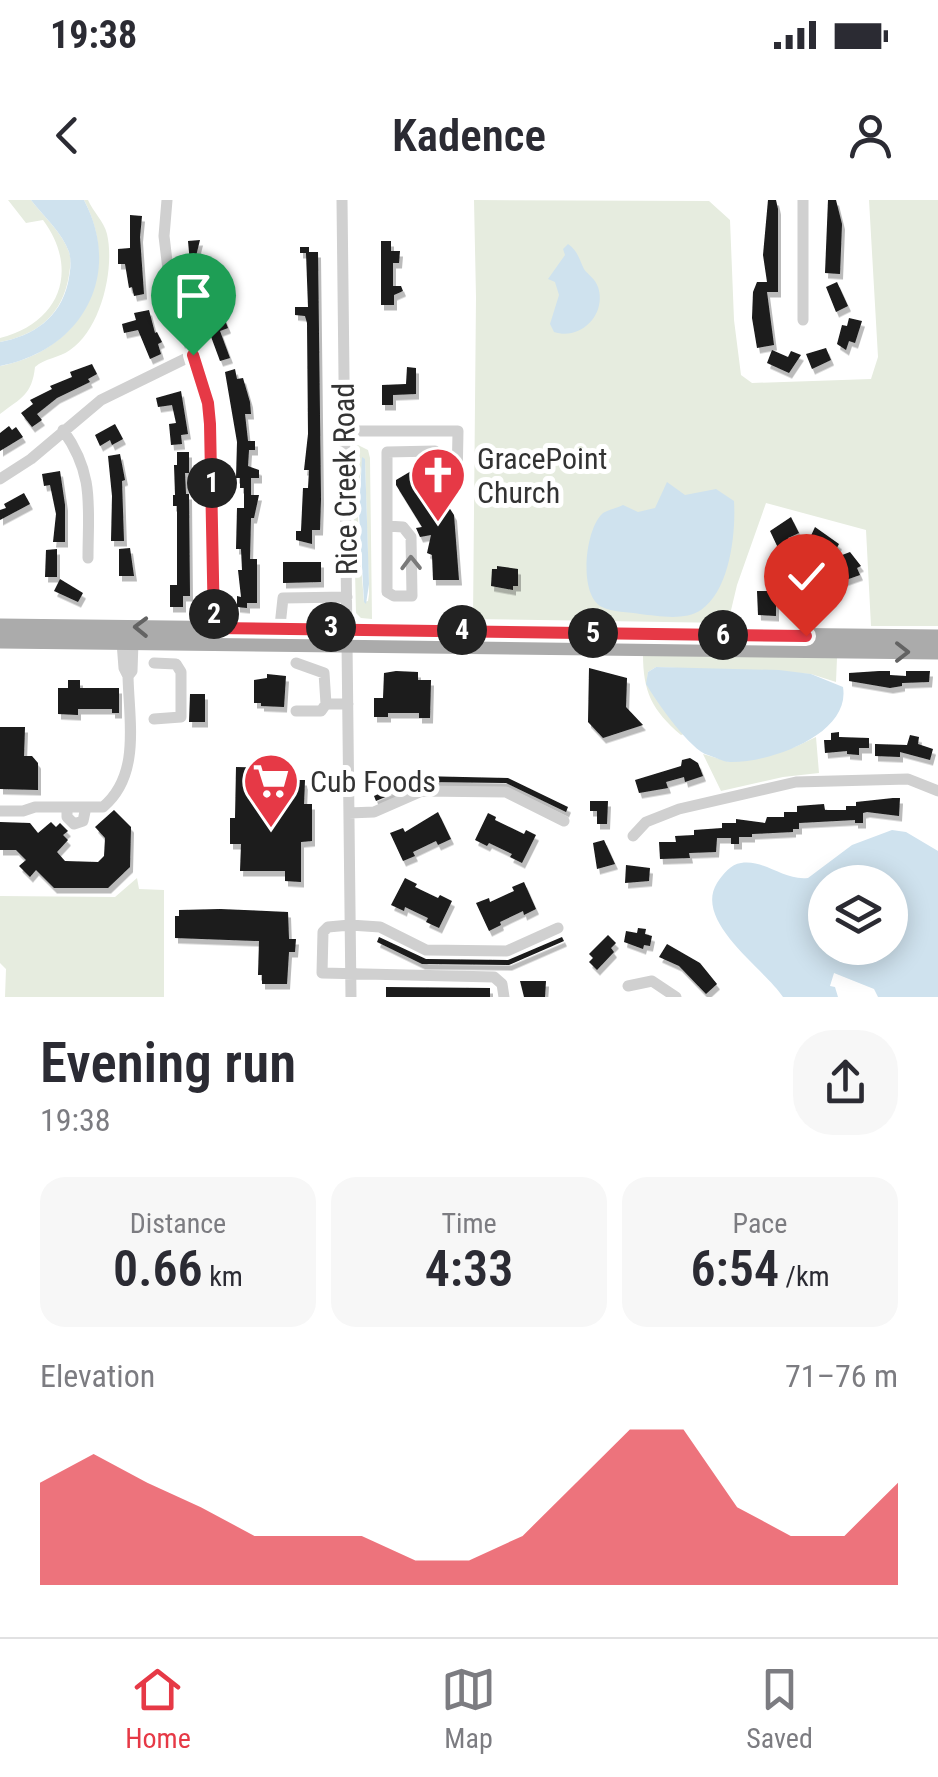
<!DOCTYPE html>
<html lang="en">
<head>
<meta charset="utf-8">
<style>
	body { margin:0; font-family:"Roboto Condensed",sans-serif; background:#f7f7f7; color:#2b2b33; height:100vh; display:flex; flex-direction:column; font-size:38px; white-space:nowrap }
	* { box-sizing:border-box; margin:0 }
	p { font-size:32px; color:#7c7c81 }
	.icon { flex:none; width:55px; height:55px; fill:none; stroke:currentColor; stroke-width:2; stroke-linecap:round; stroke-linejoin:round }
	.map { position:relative; height:797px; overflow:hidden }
	.drawer { display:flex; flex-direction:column; background:#fff; flex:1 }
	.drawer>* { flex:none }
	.fabs { position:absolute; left:808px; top:665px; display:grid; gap:20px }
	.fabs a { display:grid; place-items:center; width:100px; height:100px; border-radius:50%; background:#fff; box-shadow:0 5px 25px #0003; font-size:50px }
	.pin { position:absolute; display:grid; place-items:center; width:85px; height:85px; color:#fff; margin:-102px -42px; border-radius:50% 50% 50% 0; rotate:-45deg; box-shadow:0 0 10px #0007 }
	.pin .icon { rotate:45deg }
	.km { position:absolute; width:50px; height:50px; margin:-25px; border-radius:50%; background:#222; color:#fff; font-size:28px; line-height:50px; text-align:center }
	.round { display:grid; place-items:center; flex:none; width:105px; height:105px; border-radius:40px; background:#f7f7f7 }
	.overview { display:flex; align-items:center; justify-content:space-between; height:170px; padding:0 40px }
	h1 { font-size:55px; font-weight:600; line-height:75px }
	.stats { display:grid; grid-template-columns:repeat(3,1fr); gap:15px; height:170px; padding:10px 40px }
	.stats div { display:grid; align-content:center; border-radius:25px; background:#f7f7f7; text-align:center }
	.stats b { font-size:50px; font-weight:600 }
	.stats small { font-size:28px; font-weight:400 }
	.stats p { font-size:28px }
	.chart { height:280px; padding:20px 40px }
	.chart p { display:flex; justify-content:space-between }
	.chart svg { width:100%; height:180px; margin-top:10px; fill:#e63946; opacity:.7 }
	.status { display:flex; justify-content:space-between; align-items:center; height:70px; padding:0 50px; background:#fff; direction:ltr }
	.status svg { height:28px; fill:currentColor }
	header { display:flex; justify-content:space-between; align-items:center; height:130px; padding:0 40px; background:#fff; font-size:45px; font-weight:600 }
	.dock { display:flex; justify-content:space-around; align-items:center; height:140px; border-top:2px solid #e1e1e2; background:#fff; font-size:28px; color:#7c7c81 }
	.dock a { display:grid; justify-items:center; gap:5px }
	.dock .active { color:#e63946 }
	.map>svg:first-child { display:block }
</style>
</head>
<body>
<div class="status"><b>19:38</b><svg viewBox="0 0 49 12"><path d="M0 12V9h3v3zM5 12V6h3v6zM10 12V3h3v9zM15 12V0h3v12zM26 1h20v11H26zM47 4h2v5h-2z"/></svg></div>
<header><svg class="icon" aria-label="back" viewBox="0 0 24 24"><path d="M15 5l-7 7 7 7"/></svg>Kadence<svg class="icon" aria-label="person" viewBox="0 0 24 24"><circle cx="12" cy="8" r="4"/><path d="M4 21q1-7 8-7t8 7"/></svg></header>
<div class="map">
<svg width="938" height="797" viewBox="0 0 938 797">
	<defs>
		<filter id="shadow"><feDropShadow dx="3" dy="5.5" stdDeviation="0" flood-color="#0004"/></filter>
	</defs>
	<rect width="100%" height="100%" fill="#fff"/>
	<path fill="#e6ecdf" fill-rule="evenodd" d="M8,0H31C43,16 62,32 69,52C72,60 70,67 69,75C63,114 38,135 0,142V138C60,123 80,70 43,20L26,23Z
		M84,0H88C93,12 104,21 107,34C115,69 101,129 70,150C59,158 45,158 35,167C32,195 21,198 0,214V166C80,151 123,75 84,0Z
		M474,0L709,1L730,20L734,120L741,175L752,183L871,179L878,157L869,0H938V426H871L866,330L766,303L737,385L728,423L473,419L476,97Z
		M355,240L356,244L368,250L370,258L372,419L361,418L356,413L352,244ZM365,259L369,394L368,401L364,402C362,367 351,289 365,259Z
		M643,454L837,458L836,482L811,474L656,467L648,472L647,484L684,534L681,535C652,510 643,492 643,454Z
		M816,537L819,573L783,577L721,591L703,554L730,562L795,547Z
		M137,678L139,689L164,690V797H5L6,769L0,763V696L115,697Z"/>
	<path fill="#cfe2ee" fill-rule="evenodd" d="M31,0H84C124,76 81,151 0,166V142C33,136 60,118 68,83C70,73 72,62 69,52C62,32 43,16 31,0Z
		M568,44C578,51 579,59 584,69C588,75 595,78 598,87C607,114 581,141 554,132L550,124L559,95L555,82L548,79L565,55L563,49Z
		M362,257L365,259L369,384L366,404L364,402L359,313Z
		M667,282L685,295L716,289L734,301C736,333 730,390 701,410C685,421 658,416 640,414C629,412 612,412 602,407C578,395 585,330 602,314C606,310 618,308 623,305L638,312L655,308Z
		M656,467L779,470L811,474L843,487C851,535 768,563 730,562C723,562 715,557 708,555C691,551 656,501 646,484L648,472Z
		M892,630L906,632L938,651V797H878L874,789L834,773L830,786L835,787L838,797H783C765,769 693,722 717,683C723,674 731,664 741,663C764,659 784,681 808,678L852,645ZM825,682H890V748H825Z"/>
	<path fill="#1a1a1a" filter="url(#shadow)" d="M768,0H776L778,9V92H767L774,145L757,148L752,118L753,92L757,82H767L763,55Z
		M828,0H836L842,24L840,74L825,73Z
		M130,15L142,16L140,37L144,94L134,96L132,87L129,88L125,64H118V49L130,48Z
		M200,40L194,64L202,66L210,99L198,102L191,74L188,41Z
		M381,41H391V51H400L399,63H393V86H401L403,91L394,95V105H381Z
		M300,47H309V52H318L321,299L320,330H312V344L296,340V331H301L303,288H308L309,270H304L308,234L307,123L305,116L295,115V107H308L306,53H300Z
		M837,82L848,106L836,112L826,87Z
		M149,110L155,133L157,132L162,142L158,144L161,154L150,159L138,130L124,133L122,124L136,120L134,113Z
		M214,110L216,115L222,113L228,128L220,131L230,158L220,161L203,115Z
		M849,118L862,121L855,143L849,141L846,150L837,144L842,125L847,126Z
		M826,148L831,160L812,169L806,154Z
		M772,150L788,157L791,151L801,155L789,173L767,163Z
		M92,164L97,174L88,179L90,182L57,198L37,214L42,220L32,227L21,213L33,204L30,200L52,189L50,186L72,177L70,172Z
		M407,167L416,168V194L393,195V205H382V185L406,184Z
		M235,169L237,179L243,178L250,202L251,214H245L248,241H255V250H249L248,266L259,270V278H251V295H259L254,318H251L250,359H257V403H247V408L237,407V396L241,397L238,370H242L241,349H236L237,308H244V288H240V278H236L237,242L225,172Z
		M181,191L188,234L181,235L182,244L171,245L169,224L176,223L172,205L158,207L156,198Z
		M115,224L123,239L112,245L110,240L100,246L95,235Z
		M9,226L12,230L16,227L23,237L0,251V233Z
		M177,252H189V273H185L186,294H189L190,396H183V407H170V385H177V306H173V295H175L174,265H177Z
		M120,254L125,280L122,281L124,341H111L112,296L108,256Z
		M418,267L420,271L424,269L454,315L459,380H433L432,355L427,353L431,335L420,337L416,328L422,327L396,285V280Z
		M60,271L65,305V342H53L56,314L50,285L44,286L42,274Z
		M24,293L30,304L0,320V310L6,308L4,304Z
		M791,317L799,333L788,338L792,346L780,352L770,331Z
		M815,327L839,344L834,353L809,340Z
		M130,348L134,376H119V349Z
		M57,349V377H45L46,350Z
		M850,352L861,366L857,368L860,375L843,381L837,357Z
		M283,362H321V382L283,383Z
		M497,366L518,369V386H513V390L491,386L492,369H497Z
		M60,379L83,393L78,402L54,391Z
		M757,391H776V416L758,415Z
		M589,468L627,478L626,507L643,525L603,538L588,522Z
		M396,471L418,472V480H431L430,518H419V513H388V517H374V498H383L384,473Z
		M879,471H890V475L906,476V471H930L929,482L902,483V486L890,488L849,481V473Z
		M267,474L286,476L284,507L261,506V503H254V480L267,478Z
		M68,480H80V488H119V513H112V509H78V515L58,514V488H68Z
		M190,494H205V522H189Z
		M0,527H25L24,556H32L38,563V590L0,589Z
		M839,532V537L869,538V548H859V555L847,554V551L825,553L824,540H831V533Z
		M910,535L919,537L918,544L933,549L930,560L900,552V557L875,556V544L907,545Z
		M690,558L698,563L703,576L685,582L684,577L666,582L668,588L639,593L635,580L681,566L682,560Z
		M236,567L275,568V580H305L304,604H312V641L301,642V682L285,681V671H240L241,644H230V618H235Z
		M418,576L508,578L568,607L566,612L506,583L421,582L376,601L374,596Z
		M893,598H900L899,616L867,612L863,613V623H855V620L799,623V629H793V632L752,634V637H739V644H731V638H717L716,652L689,653L690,658L660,659L659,642H676L675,636L694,635V630L722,628V623H736V619L765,623L767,617H784V612H797V606L824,604L825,610H846V606H856V602Z
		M590,601H608L607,624H597V611H590Z
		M114,610L131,627L130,667L108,688H54L36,670L30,677L19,666L26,660L16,650H0V622L30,623L38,633L51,622L56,627L60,623L68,631L63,635L68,640L57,652L65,661L98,662L104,656L105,638L95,627Z
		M438,612L451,639L438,645L436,641L413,652L415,656L403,661L390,633L403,628L405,632Z
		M488,613L496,617L495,620L524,634L526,630L536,635L522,663L510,657L512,654L489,643L487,646L475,640Z
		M604,640L615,664L597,669L593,643Z
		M626,665L650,668L649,681L625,683Z
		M405,678L417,684L415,687L438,698L440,695L452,701L439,728L426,722L428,718L405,707L404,711L391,705Z
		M524,682L536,709L524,715L523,711L500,722L501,725L489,731L476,703L489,698L490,702L514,691L512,687Z
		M220,709L288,712L289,739H296L295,752H289L287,784H262V775H258L259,741L175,738V716H179V710Z
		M638,728L646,729L645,734L652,736L650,746L644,745L643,749L624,742L626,731L637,733Z
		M608,735L616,743L611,748L614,752L597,770L589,762L593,758L589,754Z
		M379,737L426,759L508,760L562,737L564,741L509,765L422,764L377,742Z
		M667,744L700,763L717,784L706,794L679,766L659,757Z
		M520,781H546L545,797H524Z
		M386,787L490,788V797H386Z"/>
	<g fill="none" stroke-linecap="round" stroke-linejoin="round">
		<path stroke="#d0d0d0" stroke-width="11" d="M167,0L164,36L171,95L202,179L210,224L214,433
			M342,0L351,797
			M803,0V120
			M63,230C95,275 88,306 88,358
			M345,231H458L457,283L435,251L387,252V392L394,396H412L411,337L403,327L387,326
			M0,279L31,259L101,200L193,155
			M280,426L283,398L347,397
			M122,442L124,468L128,476
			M806,442V378
			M154,463L176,464L181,472V517L154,519
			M296,463L324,473L326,504
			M296,511H321L326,504H348
			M67,607V617L74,624L83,621L86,607
			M0,611H23L35,607H103C141,575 129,521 128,476L132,471L133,442
			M349,613L374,612L422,591L506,592L564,621
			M633,636L646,622L679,609L796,582L908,579L938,591
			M628,786L652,781L676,797
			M504,797L502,784L494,777L322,773L323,732L328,727L350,725L380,727L426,750L507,751L558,728"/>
		<path stroke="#ababab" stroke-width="15" d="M0,426L938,437
			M0,441L938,452"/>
	</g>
	<defs><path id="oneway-chevron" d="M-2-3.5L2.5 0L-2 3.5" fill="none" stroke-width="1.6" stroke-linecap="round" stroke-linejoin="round" transform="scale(2.5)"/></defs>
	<use stroke="#7a7a7a" href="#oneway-chevron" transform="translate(411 363) rotate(-91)"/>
	<g stroke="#636363">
		<use href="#oneway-chevron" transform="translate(141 427) rotate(-179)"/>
		<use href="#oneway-chevron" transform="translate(902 452)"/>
	</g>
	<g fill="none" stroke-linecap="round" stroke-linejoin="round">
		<g stroke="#fff" stroke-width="20">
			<path id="route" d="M193,155L208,203L210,224L214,428L806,436"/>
		</g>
		<use href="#route" stroke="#e63946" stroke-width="12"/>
	</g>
	<defs>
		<g id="church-pin" transform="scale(2.875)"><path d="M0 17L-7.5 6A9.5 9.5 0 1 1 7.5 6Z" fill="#e63946" stroke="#fff"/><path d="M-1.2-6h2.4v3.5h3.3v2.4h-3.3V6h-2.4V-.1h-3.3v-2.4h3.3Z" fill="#fff"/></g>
		<g id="supermarket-pin" transform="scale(2.875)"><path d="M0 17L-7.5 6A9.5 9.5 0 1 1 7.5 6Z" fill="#e63946" stroke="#fff"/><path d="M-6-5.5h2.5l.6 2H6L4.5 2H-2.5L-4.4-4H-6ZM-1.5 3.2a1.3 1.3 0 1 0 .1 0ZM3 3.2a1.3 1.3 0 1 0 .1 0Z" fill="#fff"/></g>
	</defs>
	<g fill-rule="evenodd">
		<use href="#church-pin" x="438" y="275"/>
		<use href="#supermarket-pin" x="271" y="581"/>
	</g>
	<g text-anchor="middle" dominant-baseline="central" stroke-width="10" stroke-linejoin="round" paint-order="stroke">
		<g font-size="30" fill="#333" stroke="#fff" text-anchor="start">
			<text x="477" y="258">GracePoint<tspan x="477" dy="34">Church</tspan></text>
			<text x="310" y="581">Cub Foods</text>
		</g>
		<g font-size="30" fill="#333" stroke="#fff">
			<text transform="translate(345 279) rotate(-91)">Rice Creek Road</text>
		</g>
	</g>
</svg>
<div class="fabs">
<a><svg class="icon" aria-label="layers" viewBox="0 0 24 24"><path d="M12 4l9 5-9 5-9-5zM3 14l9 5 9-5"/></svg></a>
</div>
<div class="pin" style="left:193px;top:155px;background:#1e9e55"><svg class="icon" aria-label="arrive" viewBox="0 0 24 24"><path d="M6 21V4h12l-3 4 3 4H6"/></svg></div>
<div class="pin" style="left:806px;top:436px;background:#d93025"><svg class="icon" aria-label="check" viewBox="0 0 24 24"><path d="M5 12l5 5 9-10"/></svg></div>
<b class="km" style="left:212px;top:283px">1</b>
<b class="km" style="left:214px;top:414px">2</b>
<b class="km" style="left:331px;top:427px">3</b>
<b class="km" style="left:462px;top:430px">4</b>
<b class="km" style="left:593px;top:433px">5</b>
<b class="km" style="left:723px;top:435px">6</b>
</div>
<section class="drawer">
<div class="overview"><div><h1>Evening run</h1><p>19:38</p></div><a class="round"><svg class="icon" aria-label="share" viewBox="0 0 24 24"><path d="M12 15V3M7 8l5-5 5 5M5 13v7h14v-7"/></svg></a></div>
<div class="stats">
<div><p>Distance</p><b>0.66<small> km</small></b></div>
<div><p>Time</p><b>4:33</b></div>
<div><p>Pace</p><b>6:54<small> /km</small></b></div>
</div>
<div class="chart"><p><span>Elevation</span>71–76 m</p>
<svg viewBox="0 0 160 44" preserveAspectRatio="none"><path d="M0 44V19L10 12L20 19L30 25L40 32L50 32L60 32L70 38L80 38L90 32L100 19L110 6L120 6L130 25L140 32L150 32L160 19V44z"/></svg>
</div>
</section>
<nav class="dock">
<a class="active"><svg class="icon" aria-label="home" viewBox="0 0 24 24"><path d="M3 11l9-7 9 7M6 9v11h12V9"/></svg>Home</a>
<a><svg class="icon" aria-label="map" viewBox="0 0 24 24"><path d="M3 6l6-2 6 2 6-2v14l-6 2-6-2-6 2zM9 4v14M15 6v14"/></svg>Map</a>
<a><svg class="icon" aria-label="saved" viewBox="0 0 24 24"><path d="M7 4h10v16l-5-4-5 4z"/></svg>Saved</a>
</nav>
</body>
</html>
